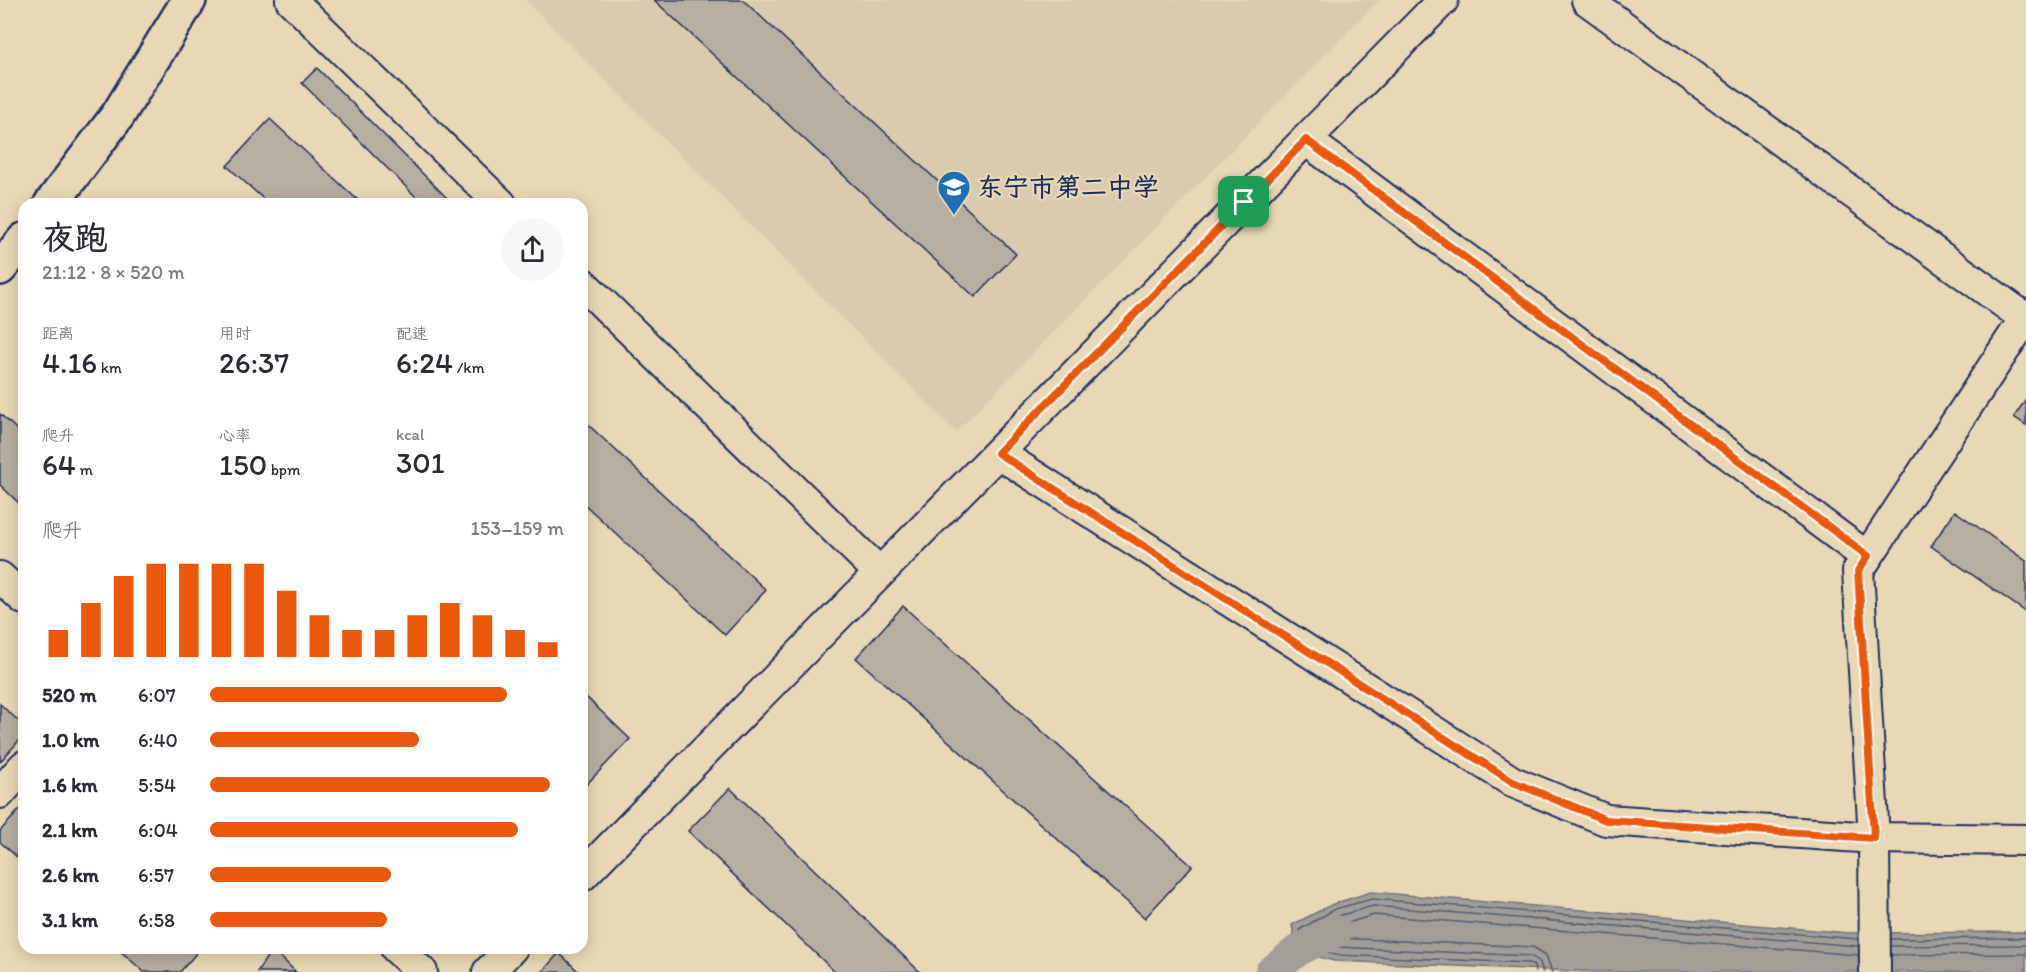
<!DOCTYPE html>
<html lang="zh">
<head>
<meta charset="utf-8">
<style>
	body { margin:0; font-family:Itim,"LXGW WenKai TC",sans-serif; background:#f7f7f7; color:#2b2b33; height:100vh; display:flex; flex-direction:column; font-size:22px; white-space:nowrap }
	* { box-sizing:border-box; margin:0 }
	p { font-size:20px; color:#7c7c81 }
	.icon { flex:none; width:33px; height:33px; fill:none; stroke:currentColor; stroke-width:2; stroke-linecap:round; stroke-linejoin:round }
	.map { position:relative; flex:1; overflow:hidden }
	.side { position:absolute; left:18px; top:198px; width:570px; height:756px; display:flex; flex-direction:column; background:#fff; border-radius:18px; box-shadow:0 3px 15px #0003 }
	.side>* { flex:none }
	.pin { position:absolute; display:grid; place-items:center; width:51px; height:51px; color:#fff; margin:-26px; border-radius:12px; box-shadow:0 3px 9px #0006 }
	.round { display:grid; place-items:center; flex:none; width:63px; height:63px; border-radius:32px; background:#f7f7f7 }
	.headline { display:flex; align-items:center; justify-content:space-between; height:102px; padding:0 24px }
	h1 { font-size:33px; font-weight:600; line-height:45px }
	.metrics { display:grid; grid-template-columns:repeat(3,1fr); gap:9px; height:102px; padding:6px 24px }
	.metrics div { display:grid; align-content:center }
	.metrics b { font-size:30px; font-weight:600 }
	.metrics small { font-size:16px; font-weight:400 }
	.metrics p { font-size:16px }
	.chart { height:168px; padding:12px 24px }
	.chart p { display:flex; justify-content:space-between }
	.chart svg { width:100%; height:108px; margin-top:6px; stroke:#ea580c; stroke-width:6 }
	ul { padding:0 24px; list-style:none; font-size:20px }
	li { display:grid; grid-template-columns:96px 72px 1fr; align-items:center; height:45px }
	li i { height:15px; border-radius:8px; background:#ea580c }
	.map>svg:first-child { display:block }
</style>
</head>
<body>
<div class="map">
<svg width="2026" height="972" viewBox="0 0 2026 972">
	<rect width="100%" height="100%" fill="#e9d8b5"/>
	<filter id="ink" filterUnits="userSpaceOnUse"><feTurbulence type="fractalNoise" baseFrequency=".0167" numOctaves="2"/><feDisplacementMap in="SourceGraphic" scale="12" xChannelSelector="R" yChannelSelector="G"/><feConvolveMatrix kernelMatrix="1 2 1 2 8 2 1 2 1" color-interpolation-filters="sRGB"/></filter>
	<g filter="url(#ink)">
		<path fill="#dacbaf" d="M525,0H1379L956,432Z"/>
		<path fill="#a29e97" stroke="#6c7280" stroke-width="1.5" d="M1371,892L1849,933L2026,932V972H1597L1334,961L1297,951L1292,925L1333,904Z"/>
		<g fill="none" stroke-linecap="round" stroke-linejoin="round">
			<path stroke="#515b75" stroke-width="1.5" d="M1891,939L2026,938
				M1891,946L2026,945
				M1891,955L2026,954
				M1535,972L1534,966L1529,963L1336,955L1303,946L1299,930L1335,909L1372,899L1858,939
				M1543,972L1540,962L1531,956L1336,947L1310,940L1307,934L1338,916L1373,906L1858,946
				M1552,972L1546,955L1533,947L1338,938L1328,933L1341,925L1374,915L1858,955"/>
			<path stroke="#a29e97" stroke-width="32" d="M1271,972L1297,951L1336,931"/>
		</g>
		<path fill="#b6aea0" stroke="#1b2f5e" stroke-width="1.5" d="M654,0H743L1016,254L975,297Z
			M317,68L449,200L445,204H423L302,83Z
			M270,119L362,204H269L227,166Z
			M2026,399V425L2014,417Z
			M0,414L24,436V508L0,485Z
			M582,419L766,590L725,635L582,502Z
			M1955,511L2026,561V612L1931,546Z
			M903,606L1192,866L1145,918L856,658Z
			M582,693L630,739L586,785L582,781Z
			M0,704L24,726V735L0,762Z
			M730,788L920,972H835L688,831Z
			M24,805V863L0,842V831Z
			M117,948H197L199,950L180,972H144Z
			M272,949L296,972H257Z
			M559,953L579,972H542Z"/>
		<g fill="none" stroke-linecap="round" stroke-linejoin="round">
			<g stroke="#1b2f5e" stroke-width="34">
				<path id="minor" d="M291,0L501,204
					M1587,0L2025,318
					M1306,140L1867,557
					M582,283L880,573
					M998,453L1513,782L1606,820L1874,838L2026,840
					M0,577L24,599
					M0,793L24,766
					M582,876L1443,0
					M396,948L422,972
					M488,972L512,948
					M1875,972L1874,838L1858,571L2026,317"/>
			</g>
			<g stroke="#1b2f5e" stroke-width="38">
				<path id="major" d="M51,204L118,115L189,0
					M0,268L24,240"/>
			</g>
			<use href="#minor" stroke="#e9d8b5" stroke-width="30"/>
			<use href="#major" stroke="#e9d8b5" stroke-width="33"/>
		</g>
	</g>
	<g fill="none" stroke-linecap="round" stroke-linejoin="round" filter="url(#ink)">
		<g stroke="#fff" stroke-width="12">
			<path id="route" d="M1306,140L1868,556L1858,571L1874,838L1606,820L1513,782L998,453Z"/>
		</g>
		<use href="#route" stroke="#ea580c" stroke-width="8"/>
	</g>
	<defs>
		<g id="school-pin" transform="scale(1.725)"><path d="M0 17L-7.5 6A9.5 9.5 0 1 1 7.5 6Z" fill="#1f6fb2" stroke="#e9d8b5"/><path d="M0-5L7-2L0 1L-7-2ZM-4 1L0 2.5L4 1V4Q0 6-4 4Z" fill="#fff"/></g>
	</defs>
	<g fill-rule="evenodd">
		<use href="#school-pin" x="954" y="187"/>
	</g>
	<g text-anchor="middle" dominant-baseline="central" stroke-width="4.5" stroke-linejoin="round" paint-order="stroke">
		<g font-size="26" font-weight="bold" fill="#1b2f5e" stroke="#e9d8b5" text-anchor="start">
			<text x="977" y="187">东宁市第二中学</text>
		</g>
	</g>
</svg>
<div class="pin" style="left:1244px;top:202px;background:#1e9e55"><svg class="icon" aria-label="arrive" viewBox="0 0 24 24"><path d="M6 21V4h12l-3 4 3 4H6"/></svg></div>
<section class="side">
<div class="headline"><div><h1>夜跑</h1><p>21:12 · 8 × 520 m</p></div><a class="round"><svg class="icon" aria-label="share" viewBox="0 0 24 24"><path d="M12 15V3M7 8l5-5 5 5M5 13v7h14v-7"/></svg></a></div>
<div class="metrics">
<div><p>距离</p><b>4.16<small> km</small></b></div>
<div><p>用时</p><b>26:37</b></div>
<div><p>配速</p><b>6:24<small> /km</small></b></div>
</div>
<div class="metrics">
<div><p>爬升</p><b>64<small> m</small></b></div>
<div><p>心率</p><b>150<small> bpm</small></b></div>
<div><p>kcal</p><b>301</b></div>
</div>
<div class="chart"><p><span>爬升</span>153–159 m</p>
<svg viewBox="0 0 160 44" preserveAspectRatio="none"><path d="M5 44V33M15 44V22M25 44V11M35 44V6M45 44V6M55 44V6M65 44V6M75 44V17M85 44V27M95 44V33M105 44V33M115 44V27M125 44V22M135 44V27M145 44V33M155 44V38"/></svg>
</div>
<ul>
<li><b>520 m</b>6:07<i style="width:84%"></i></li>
<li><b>1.0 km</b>6:40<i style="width:59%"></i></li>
<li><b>1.6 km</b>5:54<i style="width:96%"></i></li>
<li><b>2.1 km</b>6:04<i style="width:87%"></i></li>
<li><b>2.6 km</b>6:57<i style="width:51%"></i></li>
<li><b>3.1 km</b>6:58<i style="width:50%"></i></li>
</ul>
</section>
</div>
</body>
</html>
